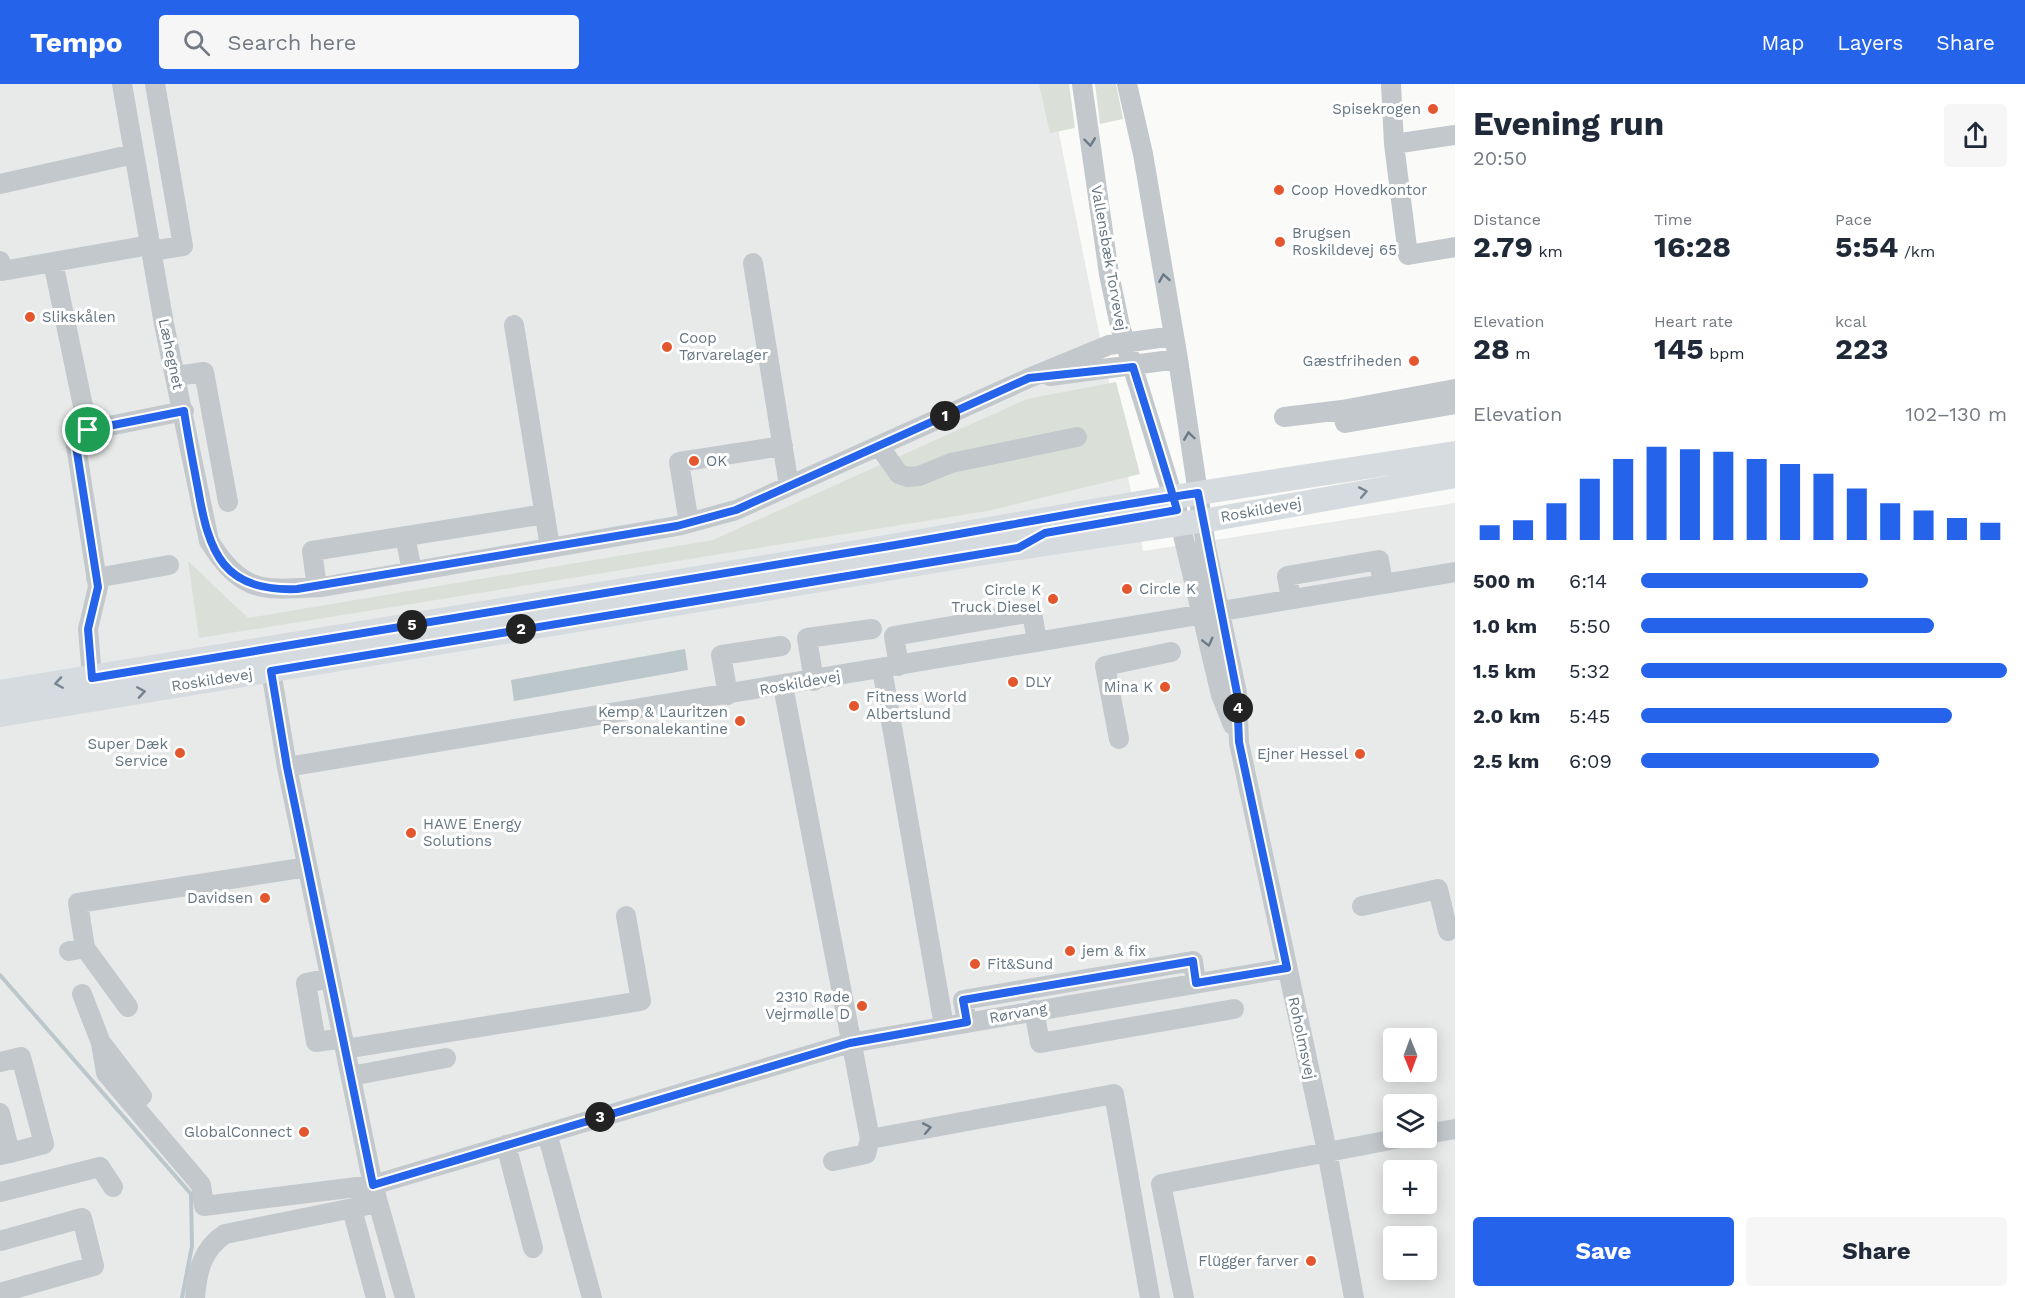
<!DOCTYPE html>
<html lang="en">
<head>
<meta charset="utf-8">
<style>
	body { margin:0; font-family:"Work Sans",sans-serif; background:#f6f6f7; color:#1f2937; height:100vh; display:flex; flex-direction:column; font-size:22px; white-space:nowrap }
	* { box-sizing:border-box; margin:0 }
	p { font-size:20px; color:#747a83 }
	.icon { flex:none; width:33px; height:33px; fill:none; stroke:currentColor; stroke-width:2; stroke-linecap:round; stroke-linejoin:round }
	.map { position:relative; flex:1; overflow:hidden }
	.panel { display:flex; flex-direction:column; background:#fff; width:570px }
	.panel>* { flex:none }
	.needle { width:39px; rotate:179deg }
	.tools { position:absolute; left:1383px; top:944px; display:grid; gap:12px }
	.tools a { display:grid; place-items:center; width:54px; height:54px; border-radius:6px; background:#fff; box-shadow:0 3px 15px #0003; font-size:30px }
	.pin { position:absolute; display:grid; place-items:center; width:51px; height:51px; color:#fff; margin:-26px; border:3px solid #fff; border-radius:50%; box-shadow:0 2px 6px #0007 }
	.km { position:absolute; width:30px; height:30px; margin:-15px; border-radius:50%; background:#222; color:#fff; font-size:16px; line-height:30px; text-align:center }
	.round { display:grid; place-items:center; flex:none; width:63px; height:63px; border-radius:6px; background:#f6f6f7 }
	.overview { display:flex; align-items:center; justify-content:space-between; height:102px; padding:0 18px }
	h1 { font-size:33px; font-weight:700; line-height:45px }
	.stats { display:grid; grid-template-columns:repeat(3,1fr); gap:9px; height:102px; padding:6px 18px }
	.stats div { display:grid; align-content:center }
	.stats b { font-size:30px; font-weight:700 }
	.stats small { font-size:16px; font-weight:400 }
	.stats p { font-size:16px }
	.chart { height:168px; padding:12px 18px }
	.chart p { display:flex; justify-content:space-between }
	.chart svg { width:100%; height:108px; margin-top:6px; stroke:#2563eb; stroke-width:6 }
	.cta { display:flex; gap:12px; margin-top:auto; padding:12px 18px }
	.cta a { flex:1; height:69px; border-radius:6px; background:#2563eb; color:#fff; font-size:24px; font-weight:700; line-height:69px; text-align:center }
	.cta a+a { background:#f6f6f7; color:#1f2937 }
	ul { padding:0 18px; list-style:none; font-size:20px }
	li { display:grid; grid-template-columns:96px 72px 1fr; align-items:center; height:45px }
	li i { height:15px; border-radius:8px; background:#2563eb }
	header { display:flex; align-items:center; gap:36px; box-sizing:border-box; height:84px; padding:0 30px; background:#2563eb; color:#fff }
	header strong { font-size:28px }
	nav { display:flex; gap:33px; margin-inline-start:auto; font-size:21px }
	.search { width:420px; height:54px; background:#f6f6f7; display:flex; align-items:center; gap:15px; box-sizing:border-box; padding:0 21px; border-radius:6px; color:#747a83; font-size:22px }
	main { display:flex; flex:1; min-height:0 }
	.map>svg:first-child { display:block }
</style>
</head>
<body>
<header>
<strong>Tempo</strong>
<div class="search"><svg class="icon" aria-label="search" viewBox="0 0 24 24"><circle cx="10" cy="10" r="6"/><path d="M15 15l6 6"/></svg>Search here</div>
<nav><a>Map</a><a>Layers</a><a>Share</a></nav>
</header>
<main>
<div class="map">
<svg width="1455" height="1214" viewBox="0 0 1455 1214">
	<rect width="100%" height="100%" fill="#fafaf8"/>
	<path fill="#e8e9e9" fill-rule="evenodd" d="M0,0H1049L1143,467L1455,419V1214H0ZM1394,954H1426V987H1394ZM1394,1020H1426V1053H1394ZM1394,1086H1426V1119H1394ZM1394,1152H1426V1185H1394Z"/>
	<path fill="#dadfd7" d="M1039,0H1069L1075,44L1050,49Z
		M1095,0H1116L1123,35L1100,40Z
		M1116,298L1140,390L987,427L199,554L188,477L248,534L713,456L1027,315Z"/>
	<path fill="#bbc7cb" d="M685,565L688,586L514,617L511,596Z"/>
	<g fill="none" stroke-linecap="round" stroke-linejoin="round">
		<path stroke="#bbc7cb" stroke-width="4" d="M0,891L191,1110L192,1162L182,1214"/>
		<path stroke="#c3c8cc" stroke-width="20" d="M122,0L164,240L209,457C243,511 263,506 322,503L677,442L736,426L1029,294L1109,261L1174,252
			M1082,0L1109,190L1120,242L1177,426L1221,611L1233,641
			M1127,0L1143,70L1178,275L1206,463L1237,609L1239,659L1327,1067L1354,1214
			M1391,0L1394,60L1455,51
			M1394,60L1408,171L1455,163
			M0,100L134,70
			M151,167L183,162L155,0
			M0,177L2,187L150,161
			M53,178L88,346
			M753,179L789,402
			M514,241L550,463
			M176,292L204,288L228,418
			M1050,292L1178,275
			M1455,305L1342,326L1345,339L1455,320
			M1284,333L1342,326
			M879,362L899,390L908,393L919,392L951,379L1077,353
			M689,439L679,378L783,362
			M405,452L412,487
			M96,494L169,481
			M317,503L312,467L545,430
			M1291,515L1287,492L1379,476L1383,500
			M899,582L894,552L1032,528L1037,558
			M882,585L944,942
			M271,587L287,683L373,1101L405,1214
			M92,594L88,545L98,503L74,349L184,327
			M814,597L807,554L872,545
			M783,602L870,1055L866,1070L833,1077
			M728,611L721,571L781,562
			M1119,655L1105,582L1171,568
			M287,683L1455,488
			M1362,822L1438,805L1448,847
			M85,864L128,923
			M69,867L85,864L78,819L307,783
			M330,894L306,899L316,958L343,954
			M82,910L101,959L106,989L201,1101L204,1122L373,1101L850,959L1287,884
			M1034,926L1040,959L1234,925
			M967,938L963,916L1193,877L1196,899
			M103,961L142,1012
			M345,965L641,917L626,832
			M0,978L21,973L44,1060L10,1069
			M351,992L446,974
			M0,1029L10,1069L0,1071
			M547,1049L592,1214
			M1426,1050L1455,1045
			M870,1055L1114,1010L1150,1214
			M506,1061L533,1164
			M0,1108L100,1083L113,1103
			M352,1125L376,1214
			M0,1157L82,1134L94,1182L0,1209
			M195,1214C197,1188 202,1165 225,1150L378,1119
			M1184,1214L1161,1100L1406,1053"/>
		<path stroke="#d6dbdf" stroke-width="24" d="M0,608L863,467L1173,413L1455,369
			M0,631L984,469L1214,435L1455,392"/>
	</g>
	<defs><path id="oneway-chevron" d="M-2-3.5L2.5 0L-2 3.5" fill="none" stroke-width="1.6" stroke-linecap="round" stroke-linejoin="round" transform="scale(1.5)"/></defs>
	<g stroke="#6a7a87">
		<use href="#oneway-chevron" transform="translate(1090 58) rotate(83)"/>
		<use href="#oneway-chevron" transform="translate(1164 194) rotate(-100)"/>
		<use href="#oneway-chevron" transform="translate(1189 352) rotate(-98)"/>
		<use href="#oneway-chevron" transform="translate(1208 558) rotate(76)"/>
		<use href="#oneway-chevron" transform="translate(927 1044) rotate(-11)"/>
	</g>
	<g stroke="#768591">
		<use href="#oneway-chevron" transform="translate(1363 408) rotate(-11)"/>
		<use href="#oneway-chevron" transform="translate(59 599) rotate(171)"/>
		<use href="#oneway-chevron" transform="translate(141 608) rotate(-9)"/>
	</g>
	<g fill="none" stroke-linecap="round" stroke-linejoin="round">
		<g stroke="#fff" stroke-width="12">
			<path id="route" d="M88,346L184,327C188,353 193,379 198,405C209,469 223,508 297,505L677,442L736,426L1029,294L1133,283C1148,331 1163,378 1177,426L1045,449L1018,464L271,587L287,683L373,1101L850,959L967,938L963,916L1193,877L1196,899L1287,884L1239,658L1237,609L1198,409C1084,426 972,449 859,467C604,510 348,552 92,594L88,545L98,503L74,349L88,346"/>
		</g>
		<use href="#route" stroke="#2563eb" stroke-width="8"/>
	</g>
	<g fill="#e4572e" stroke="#fff" stroke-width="2">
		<circle cx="1433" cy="25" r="6"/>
		<circle cx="1279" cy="106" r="6"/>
		<circle cx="1280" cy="158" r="6"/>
		<circle cx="30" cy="233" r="6"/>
		<circle cx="667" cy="263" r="6"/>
		<circle cx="1414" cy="277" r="6"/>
		<circle cx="694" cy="377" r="6"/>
		<circle cx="1127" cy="505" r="6"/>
		<circle cx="1053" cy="515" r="6"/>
		<circle cx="1013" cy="598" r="6"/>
		<circle cx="1165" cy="603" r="6"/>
		<circle cx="854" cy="622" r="6"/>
		<circle cx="740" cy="637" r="6"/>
		<circle cx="180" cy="669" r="6"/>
		<circle cx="1360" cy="670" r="6"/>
		<circle cx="411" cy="749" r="6"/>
		<circle cx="265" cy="814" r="6"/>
		<circle cx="1070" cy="867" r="6"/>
		<circle cx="975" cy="880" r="6"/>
		<circle cx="862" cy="922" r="6"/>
		<circle cx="304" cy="1048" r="6"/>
		<circle cx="1311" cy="1177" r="6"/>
	</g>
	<g text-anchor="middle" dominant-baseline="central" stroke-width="6" stroke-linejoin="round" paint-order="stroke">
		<g font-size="15" fill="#657683" stroke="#fff" text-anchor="end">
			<text x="1421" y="25">Spisekrogen</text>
			<text x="1291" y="106" text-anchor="start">Coop Hovedkontor</text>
			<text x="1292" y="149" text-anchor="start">Brugsen<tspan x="1292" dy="17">Roskildevej 65</tspan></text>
			<text x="42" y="233" text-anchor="start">Slikskålen</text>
			<text x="679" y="254" text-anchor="start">Coop<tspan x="679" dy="17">Tørvarelager</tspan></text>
			<text x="1402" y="277">Gæstfriheden</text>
			<text x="706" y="377" text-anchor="start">OK</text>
			<text x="1139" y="505" text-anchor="start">Circle K</text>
			<text x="1041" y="506">Circle K<tspan x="1041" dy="17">Truck Diesel</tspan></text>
			<text x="1025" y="598" text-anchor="start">DLY</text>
			<text x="1153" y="603">Mina K</text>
			<text x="866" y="613" text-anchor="start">Fitness World<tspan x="866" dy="17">Albertslund</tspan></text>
			<text x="728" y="628">Kemp &amp; Lauritzen<tspan x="728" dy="17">Personalekantine</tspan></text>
			<text x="168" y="660">Super Dæk<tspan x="168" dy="17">Service</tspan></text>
			<text x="1348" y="670">Ejner Hessel</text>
			<text x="423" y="740" text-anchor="start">HAWE Energy<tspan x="423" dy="17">Solutions</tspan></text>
			<text x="253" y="814">Davidsen</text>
			<text x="1082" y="867" text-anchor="start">jem &amp; fix</text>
			<text x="987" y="880" text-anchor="start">Fit&amp;Sund</text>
			<text x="850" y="913">2310 Røde<tspan x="850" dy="17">Vejrmølle D</tspan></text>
			<text x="292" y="1048">GlobalConnect</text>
			<text x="1299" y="1177">Flügger farver</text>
		</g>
		<g font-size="15" fill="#657683" stroke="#fff">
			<text transform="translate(1109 174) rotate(80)">Vallensbæk Torvevej</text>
			<text transform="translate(171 270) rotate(78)">Læhegnet</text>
			<text transform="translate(1261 426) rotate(-10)">Roskildevej</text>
			<text transform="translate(212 596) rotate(-9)">Roskildevej</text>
			<text transform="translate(800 599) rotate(-10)">Roskildevej</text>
			<text transform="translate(1018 929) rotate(-10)">Rørvang</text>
			<text transform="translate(1302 954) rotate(78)">Roholmsvej</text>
		</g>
	</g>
</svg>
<div class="tools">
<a><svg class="needle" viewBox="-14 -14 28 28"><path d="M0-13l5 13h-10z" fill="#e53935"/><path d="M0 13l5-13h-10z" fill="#747a83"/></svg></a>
<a><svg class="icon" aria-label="layers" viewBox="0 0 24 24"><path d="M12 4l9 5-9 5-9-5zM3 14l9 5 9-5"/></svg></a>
<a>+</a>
<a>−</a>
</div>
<div class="pin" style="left:88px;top:346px;background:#1e9e55"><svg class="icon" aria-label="arrive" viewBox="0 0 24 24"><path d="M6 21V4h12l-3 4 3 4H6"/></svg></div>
<b class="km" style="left:945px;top:332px">1</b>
<b class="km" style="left:521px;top:545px">2</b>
<b class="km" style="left:600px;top:1033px">3</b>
<b class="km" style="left:1238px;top:624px">4</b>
<b class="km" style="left:412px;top:541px">5</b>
</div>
<section class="panel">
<div class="overview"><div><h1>Evening run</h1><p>20:50</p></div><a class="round"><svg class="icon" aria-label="share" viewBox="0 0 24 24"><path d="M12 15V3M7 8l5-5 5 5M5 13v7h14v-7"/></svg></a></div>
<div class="stats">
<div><p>Distance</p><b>2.79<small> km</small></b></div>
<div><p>Time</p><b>16:28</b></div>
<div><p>Pace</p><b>5:54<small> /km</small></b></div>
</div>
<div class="stats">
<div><p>Elevation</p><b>28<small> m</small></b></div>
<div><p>Heart rate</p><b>145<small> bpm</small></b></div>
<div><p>kcal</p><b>223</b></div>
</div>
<div class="chart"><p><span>Elevation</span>102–130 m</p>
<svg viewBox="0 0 160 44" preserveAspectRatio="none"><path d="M5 44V38M15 44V36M25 44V29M35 44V19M45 44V11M55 44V6M65 44V7M75 44V8M85 44V11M95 44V13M105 44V17M115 44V23M125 44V29M135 44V32M145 44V35M155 44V37"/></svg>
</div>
<ul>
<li><b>500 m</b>6:14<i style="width:62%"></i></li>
<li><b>1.0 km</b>5:50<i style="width:80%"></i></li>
<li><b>1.5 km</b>5:32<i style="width:100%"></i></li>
<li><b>2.0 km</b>5:45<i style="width:85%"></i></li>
<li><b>2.5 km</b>6:09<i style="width:65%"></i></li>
</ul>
<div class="cta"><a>Save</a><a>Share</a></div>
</section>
</main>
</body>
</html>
